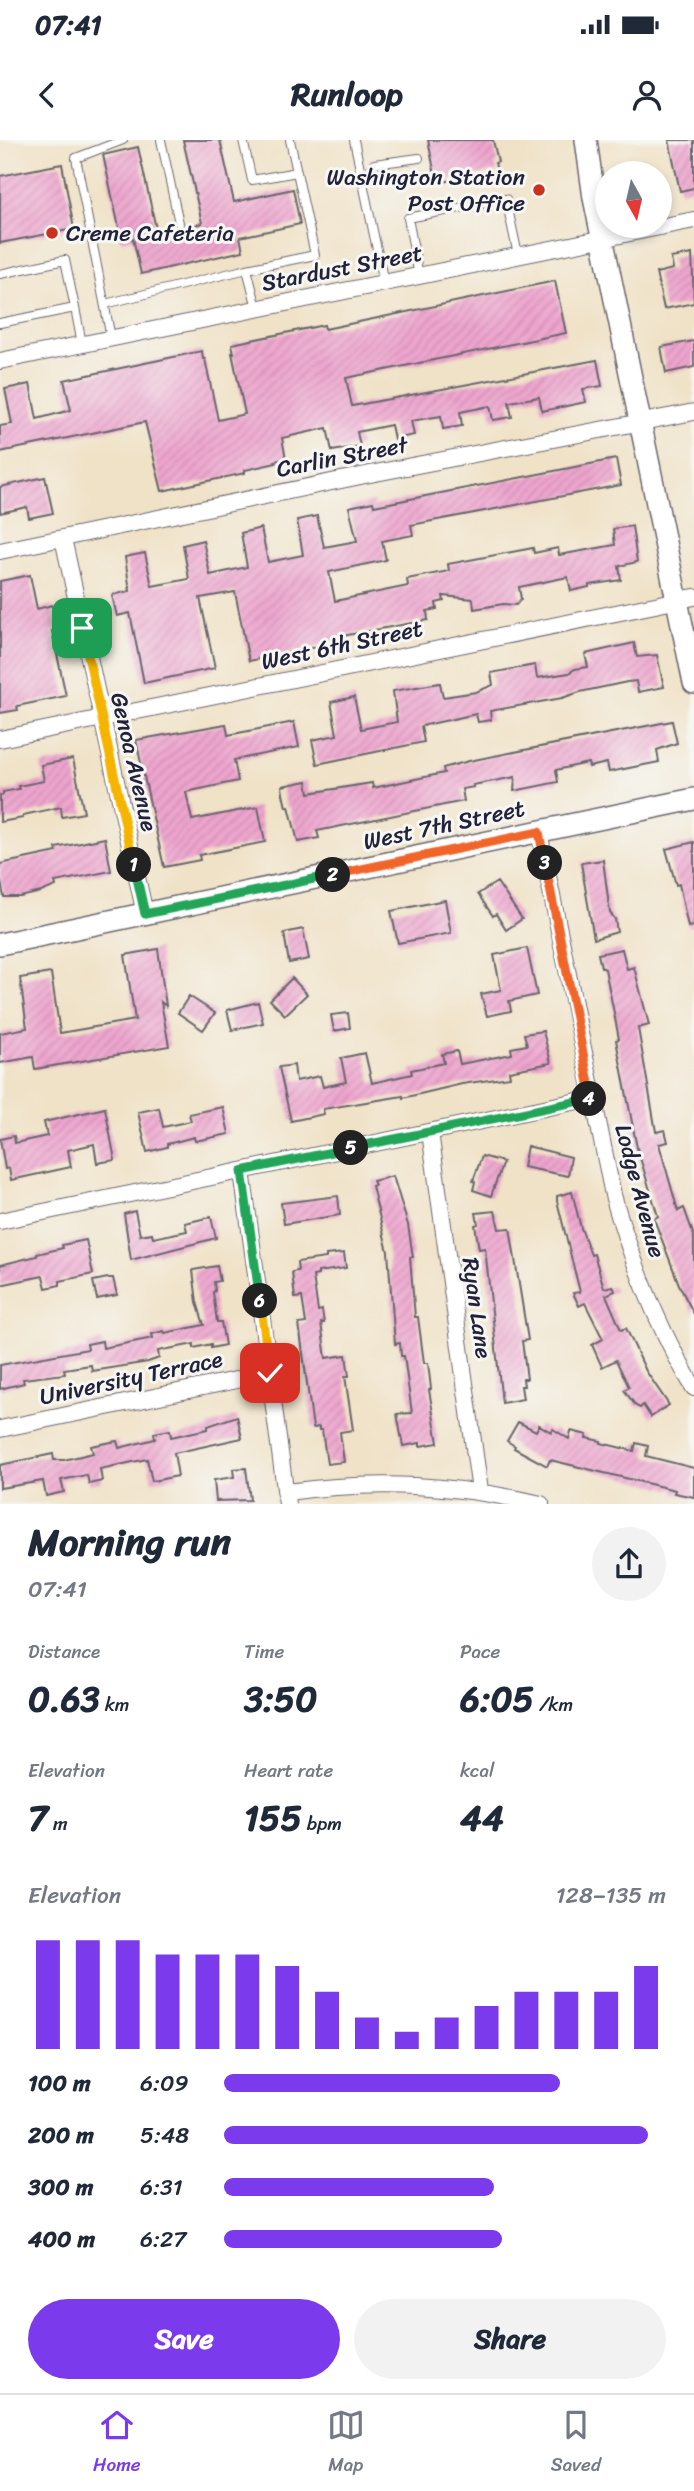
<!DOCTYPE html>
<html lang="en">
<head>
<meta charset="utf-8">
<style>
	body { margin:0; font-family:Sriracha,sans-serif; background:#f2f2f3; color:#1f2937; height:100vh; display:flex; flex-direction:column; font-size:26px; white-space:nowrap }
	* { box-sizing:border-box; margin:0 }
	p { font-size:23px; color:#747a83 }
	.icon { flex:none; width:38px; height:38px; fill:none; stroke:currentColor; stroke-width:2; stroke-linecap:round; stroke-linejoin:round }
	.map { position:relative; height:1364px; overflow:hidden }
	.panel { display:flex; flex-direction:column; background:#fff; flex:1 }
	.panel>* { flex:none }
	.needle { width:46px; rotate:172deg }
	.fabs { position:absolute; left:595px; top:21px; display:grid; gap:14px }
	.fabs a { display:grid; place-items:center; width:77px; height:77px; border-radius:50%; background:#fff; box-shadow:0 4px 10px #0003; font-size:35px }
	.pin { position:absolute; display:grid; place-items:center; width:60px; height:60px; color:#fff; margin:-30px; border-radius:14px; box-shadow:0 4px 10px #0006 }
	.km { position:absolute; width:35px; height:35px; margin:-18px; border-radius:50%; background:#222; color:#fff; font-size:19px; line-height:35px; text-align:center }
	.round { display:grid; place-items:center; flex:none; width:74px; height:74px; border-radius:37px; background:#f2f2f3 }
	.head { display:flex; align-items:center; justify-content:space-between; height:119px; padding:0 28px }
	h1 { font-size:38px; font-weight:700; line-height:52px }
	.figures { display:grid; grid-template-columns:repeat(3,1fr); gap:10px; height:119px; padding:7px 28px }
	.figures div { display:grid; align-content:center }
	.figures b { font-size:35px; font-weight:700 }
	.figures small { font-size:19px; font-weight:400 }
	.figures p { font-size:19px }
	.chart { height:196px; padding:14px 28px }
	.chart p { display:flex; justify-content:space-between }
	.chart svg { width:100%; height:126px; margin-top:7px; stroke:#7c3aed; stroke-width:6 }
	.button { display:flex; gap:14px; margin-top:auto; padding:14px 28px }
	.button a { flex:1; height:80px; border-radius:42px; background:#7c3aed; color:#fff; font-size:28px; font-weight:700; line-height:80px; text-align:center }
	.button a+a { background:#f2f2f3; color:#1f2937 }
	ul { padding:0 28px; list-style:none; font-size:23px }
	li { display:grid; grid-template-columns:112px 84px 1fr; align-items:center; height:52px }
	li i { height:18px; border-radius:9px; background:#7c3aed }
	.status { display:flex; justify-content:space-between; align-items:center; height:49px; padding:0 35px; background:#fff; direction:ltr }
	.status svg { height:19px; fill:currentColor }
	header { display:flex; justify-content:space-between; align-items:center; height:91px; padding:0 28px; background:#fff; font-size:32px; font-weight:700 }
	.tabs { display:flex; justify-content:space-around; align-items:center; height:98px; border-top:2px solid #e0e1e3; background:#fff; font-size:19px; color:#747a83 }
	.tabs a { display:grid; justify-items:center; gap:4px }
	.tabs .current { color:#7c3aed }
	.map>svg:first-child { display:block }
</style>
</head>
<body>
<div class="status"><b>07:41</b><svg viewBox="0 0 49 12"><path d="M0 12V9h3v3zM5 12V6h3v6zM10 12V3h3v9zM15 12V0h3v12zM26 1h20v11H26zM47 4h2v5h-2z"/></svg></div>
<header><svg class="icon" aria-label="back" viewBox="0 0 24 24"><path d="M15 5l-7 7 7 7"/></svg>Runloop<svg class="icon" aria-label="person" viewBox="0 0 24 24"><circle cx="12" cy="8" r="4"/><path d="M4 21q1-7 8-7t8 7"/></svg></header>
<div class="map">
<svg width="694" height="1364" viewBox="0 0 694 1364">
	<defs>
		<pattern id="building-hatch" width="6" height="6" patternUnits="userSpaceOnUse" patternTransform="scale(1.75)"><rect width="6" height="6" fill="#eea5ce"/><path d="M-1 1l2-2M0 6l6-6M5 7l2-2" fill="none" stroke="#cc8eb2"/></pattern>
	</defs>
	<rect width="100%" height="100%" fill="#f6f6f2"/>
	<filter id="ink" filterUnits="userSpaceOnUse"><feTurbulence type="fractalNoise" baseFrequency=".0143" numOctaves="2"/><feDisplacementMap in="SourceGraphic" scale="14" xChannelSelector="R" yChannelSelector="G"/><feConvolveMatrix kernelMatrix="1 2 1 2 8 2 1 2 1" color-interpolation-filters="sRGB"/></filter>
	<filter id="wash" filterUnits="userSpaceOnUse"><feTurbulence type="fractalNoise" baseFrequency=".00686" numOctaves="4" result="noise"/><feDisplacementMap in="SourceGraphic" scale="28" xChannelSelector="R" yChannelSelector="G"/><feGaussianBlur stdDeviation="1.57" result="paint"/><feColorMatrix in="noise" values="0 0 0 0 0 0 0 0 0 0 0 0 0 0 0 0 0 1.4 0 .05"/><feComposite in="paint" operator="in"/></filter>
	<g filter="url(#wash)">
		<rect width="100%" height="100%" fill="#f0e2c7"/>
		<g id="blocks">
			<path fill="url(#building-hatch)" d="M183,0H220L234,62L293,49L300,84L240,97L243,111L141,134L133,98L122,101L103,15L138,7L157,93L180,89L202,83Z
				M428,0H493L498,22L495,23L497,31L442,42L440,34L435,35Z
				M669,0H694V48L680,51Z
				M62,24L74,89L0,103V36Z
				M692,114L694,163L664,169L656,133L673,129L671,118Z
				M555,141L566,193L346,238L352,266L597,220L602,246L583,249L586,262L542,271L539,257L509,262L512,277L493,280L490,266L460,272L462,286L443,289L441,276L411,281L414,295L394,299L391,285L357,292L360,306L332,311L327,288L282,298L286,319L275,321L276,323L245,330V333L162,351L145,282L0,312V286L12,284L5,249L30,244L37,279L71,270L64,240L202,211L203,219H205L218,280L245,274L232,213H234L232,204L324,185L325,189Z
				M694,201V227L666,233L661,207Z
				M616,319L621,345L411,385L413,395L382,401L386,420L329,432L335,461L408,446L407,439L449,431L448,424L533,408L534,413L558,408L559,415L615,405L613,389L632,386L637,422L619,426L621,440L589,445V447L571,451L568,437L519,447L521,459L516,465L503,464L474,469L473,459L443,456L444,461L436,463L437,469L427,471L428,480L342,496L344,501L249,521L235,452L200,458L215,528L144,543L130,473L117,476L112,455L130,451L125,417L145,413L152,446L189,439L183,405L203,400L210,435L247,427L241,393L261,388L268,422L303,415L297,380L317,376L324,407L357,401L349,367L373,362L374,366Z
				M45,337L53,373L29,378L27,367L0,373V347Z
				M30,435L37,469L52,465L57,489L52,491L66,556L17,566L18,570L0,573V441Z
				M634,503L637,517L657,515L664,547L638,552L636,541L627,542L580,552L562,558L490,571L491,580L478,582L476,574L421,586L424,602L317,624L312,600L337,595L331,562L354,557L361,589L397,582L393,551L440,543L443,557L476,552L493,545L491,533L535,525L537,538L569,533L575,529L588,527L585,514Z
				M672,581L677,603L657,610L659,622L609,632L607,623L589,627L588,623L556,630L558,642L514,651L515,637L473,645L474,647L462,649L464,661L317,691L319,698L298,702L289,666L286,667L283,654L282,646L307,641L309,653L372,643L373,648L444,633L443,628L469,621Z
				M294,582L299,607L234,620L238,641L186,652L192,680L258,667L265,702L199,715L200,720L164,727L136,600L226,584L228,595Z
				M73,619L84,673L62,677L61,667L23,675V678L0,682V655H3V652L19,649L18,646L44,641L41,625Z
				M105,698L111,731L55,742L56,746L41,752L20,757H4L0,738V724L57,712L56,708Z
				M694,702V786L688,787L679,744L676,745L666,709Z
				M603,720L610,773L615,779L617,792L594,799L581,723Z
				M497,742L522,779L506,790L496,774L493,776L478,754Z
				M445,760L451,793L398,803L391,771Z
				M303,789L309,819L289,823L284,793Z
				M527,808L537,855L509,861L511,871L487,876L481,854L501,850L494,815Z
				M158,809L166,866L161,862L169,906L35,929L33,917L0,923V893L27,888L20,838L51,833L60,893L135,880L125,815Z
				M622,809L627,829L634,827L649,885L638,888L656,992L665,990L668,1002L659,1004L678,1071L684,1068L694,1096V1174L680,1147L654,1079L658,1076L637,1008L616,900L619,899L613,868L605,829L601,827L598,814Z
				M292,838L307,854L285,875L270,860Z
				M189,856L215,873L203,890L178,873Z
				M258,862L263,883L232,890L227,870Z
				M348,873L350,888L334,891L331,875Z
				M543,891L551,923L509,931L510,937L462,944L403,958V956L323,969L324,974L291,981L279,927L294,925L296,941L320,936L323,947L346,942L341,918L365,913L372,943L412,934L411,930L444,923L442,914L457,911L460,924L512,914L511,908L527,905L524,894Z
				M223,967L229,994L195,1001L194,997L167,1004V1007L147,1012L138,972L159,968L163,987L191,981L189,974Z
				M105,968L115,1020L97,1023L94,1004L68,1010L71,1027L11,1040L9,1028L5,1029L0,999L14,996L15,1003L47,996L44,982Z
				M527,1006L571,1017L568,1036L523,1027Z
				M482,1016L503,1022L491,1056L473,1050L475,1042L473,1041Z
				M393,1036L408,1085L413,1117H410L415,1177H418L424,1223H428L431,1249L429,1250L438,1303L420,1306V1303L403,1306L397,1274L412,1273L404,1216H401L400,1203L395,1204L388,1112L372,1046L375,1045L373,1041Z
				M572,1052L581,1088L591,1115L594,1114L604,1148L613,1146L615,1151L606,1155L621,1190L626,1188L646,1231L669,1265L651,1277L643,1265L640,1268L636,1266L624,1250L629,1247L616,1220L602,1227L592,1205L603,1199L585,1163L579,1166L573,1153L580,1152L557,1061V1056Z
				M338,1056L340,1075L284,1084L281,1063Z
				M135,1071L140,1095L152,1093L153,1098L187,1091L185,1083L211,1077L216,1098L131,1120L124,1074Z
				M495,1071L499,1089L510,1088L528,1200L522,1201L527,1239H523L524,1246H521L523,1259L502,1263L485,1108L479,1109L475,1085L478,1084L476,1073Z
				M86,1100L93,1134L60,1141V1145L46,1148L43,1136L0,1145V1125L37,1116V1114L63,1108L62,1105Z
				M344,1113L346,1128L318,1132V1135L313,1136L318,1171L322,1170L324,1183H321L326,1218L346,1215L349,1236H345L353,1290L340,1292L344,1322L327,1324L322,1290H319V1287L313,1288L299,1184L306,1183L302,1157L295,1158L292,1132L298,1131L297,1122L326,1118V1115Z
				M217,1126L220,1141L214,1142L215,1151L213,1152L217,1182H221L225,1205L211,1208V1204L194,1208V1204L158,1211L159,1218L148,1222L92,1231L91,1225L64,1229L65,1234L23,1239L24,1243L0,1249V1225L88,1209L87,1204L102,1201L103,1208L153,1198L152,1194L164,1191L165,1193L204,1185L197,1162L193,1130Z
				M108,1138H113L117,1155L97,1159L93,1141Z
				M237,1276L242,1298L174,1313L178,1336L152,1341L147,1319L100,1329L102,1341L89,1344L87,1335L61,1340L64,1352L46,1356L43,1341L0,1348V1325L53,1314L54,1320H64L93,1313L91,1306L117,1301L119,1308L155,1299L154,1293L170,1290L171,1297L208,1289V1286Z
				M518,1282L536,1291L539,1285L551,1292L553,1289L569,1299L571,1291L587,1295L586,1298L601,1301V1303L634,1311L636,1303L648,1306L646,1316L694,1328V1357L674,1353L675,1350L550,1320L547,1326L514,1308L515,1306L507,1301Z
				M246,1328L250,1360L216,1361L214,1340L234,1337L233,1329Z"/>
		</g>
	</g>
	<g filter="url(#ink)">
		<use href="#blocks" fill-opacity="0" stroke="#6a656c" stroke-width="2"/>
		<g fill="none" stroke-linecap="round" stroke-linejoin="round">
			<g stroke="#6a656c" stroke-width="10">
				<path id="lane" d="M161,0L179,83
					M243,0L252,40L297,32
					M354,0L384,143
					M363,42L374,24L419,18
					M0,134L65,120L75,168
					M419,136L408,78L506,59L518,115
					M105,164L247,129
					M257,168L247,129L315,115L290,0
					M0,183L75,168L82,204
					M111,198L76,18L123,0"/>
			</g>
			<g stroke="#6a656c" stroke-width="18">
				<path id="street" d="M0,221L694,80
					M63,398L145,774
					M0,411L370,334L694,272
					M0,599L694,457
					M539,692L613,1055C632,1122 658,1188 694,1248
					M430,992L480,1351
					M242,1031L287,1364
					M0,1081L592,958
					M0,1289L270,1233
					M287,1352C376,1340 454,1344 541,1364"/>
			</g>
			<g stroke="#6a656c" stroke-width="24">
				<path id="secondary" d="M586,0L594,58L694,543
					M0,804L694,659"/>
			</g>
			<use href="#lane" stroke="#fff" stroke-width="8"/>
			<use href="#street" stroke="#fff" stroke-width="16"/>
			<use href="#secondary" stroke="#fff" stroke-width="21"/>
		</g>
	</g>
	<g fill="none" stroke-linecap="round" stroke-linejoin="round" filter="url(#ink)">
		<g stroke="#fff" stroke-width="14">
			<path id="split-1" d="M82,488L134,725"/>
		</g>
		<g stroke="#fff" stroke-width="14">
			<path id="split-2" d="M134,725L145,774L333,735"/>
		</g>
		<g stroke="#fff" stroke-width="14">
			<path id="split-3" d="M333,735L539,692L545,723"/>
		</g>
		<g stroke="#fff" stroke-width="14">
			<path id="split-4" d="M545,723L592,958L589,959"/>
		</g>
		<g stroke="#fff" stroke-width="14">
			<path id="split-5" d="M351,1008L589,959"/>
		</g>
		<g stroke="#fff" stroke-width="14">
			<path id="split-6" d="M260,1161L242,1031L351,1008"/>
		</g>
		<g stroke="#fff" stroke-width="14">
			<path id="split-7" d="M260,1161L270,1233"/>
		</g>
		<use href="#split-1" stroke="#f5b400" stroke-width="9"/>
		<use href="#split-2" stroke="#22a559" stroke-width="9"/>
		<use href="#split-3" stroke="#f0652b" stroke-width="9"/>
		<use href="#split-4" stroke="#f0652b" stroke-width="9"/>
		<use href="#split-5" stroke="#22a559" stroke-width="9"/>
		<use href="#split-6" stroke="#22a559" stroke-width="9"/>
		<use href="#split-7" stroke="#f5b400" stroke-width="9"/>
	</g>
	<g fill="#c8321e" stroke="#f6f6f2" stroke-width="2.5">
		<circle cx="539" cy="50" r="7"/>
		<circle cx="52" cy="93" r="7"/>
	</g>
	<g text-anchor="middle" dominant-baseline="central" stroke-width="6" stroke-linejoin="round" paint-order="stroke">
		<g font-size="23" fill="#22223b" stroke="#f6f6f2" text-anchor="end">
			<text x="525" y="37">Washington Station<tspan x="525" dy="26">Post Office</tspan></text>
			<text x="66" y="93" text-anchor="start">Creme Cafeteria</text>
		</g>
		<g font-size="23" fill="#22223b" stroke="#f6f6f2">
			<text transform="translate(342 128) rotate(-11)">Stardust Street</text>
			<text transform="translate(342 317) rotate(-11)">Carlin Street</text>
			<text transform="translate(342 505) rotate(-12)">West 6th Street</text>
			<text transform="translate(134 622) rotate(77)">Genoa Avenue</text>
			<text transform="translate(444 685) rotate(-12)">West 7th Street</text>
			<text transform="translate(640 1051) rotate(75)">Lodge Avenue</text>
			<text transform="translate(477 1168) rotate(82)">Ryan Lane</text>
			<text transform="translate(131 1238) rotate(-12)">University Terrace</text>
		</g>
	</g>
</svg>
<div class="fabs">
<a><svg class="needle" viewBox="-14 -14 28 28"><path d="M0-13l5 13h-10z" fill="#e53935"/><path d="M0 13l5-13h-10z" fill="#747a83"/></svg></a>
</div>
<div class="pin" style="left:82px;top:488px;background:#1e9e55"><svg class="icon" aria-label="arrive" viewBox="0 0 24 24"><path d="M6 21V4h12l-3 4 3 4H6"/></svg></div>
<div class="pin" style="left:270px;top:1233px;background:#d93025"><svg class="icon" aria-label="check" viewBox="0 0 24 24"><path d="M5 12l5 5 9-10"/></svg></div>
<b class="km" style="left:134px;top:725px">1</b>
<b class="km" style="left:333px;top:735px">2</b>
<b class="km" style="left:545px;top:723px">3</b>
<b class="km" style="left:589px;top:959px">4</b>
<b class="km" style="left:351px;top:1008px">5</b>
<b class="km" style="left:260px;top:1161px">6</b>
</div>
<section class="panel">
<div class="head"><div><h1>Morning run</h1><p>07:41</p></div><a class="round"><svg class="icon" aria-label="share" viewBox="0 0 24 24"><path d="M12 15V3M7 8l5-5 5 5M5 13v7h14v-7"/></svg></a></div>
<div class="figures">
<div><p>Distance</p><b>0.63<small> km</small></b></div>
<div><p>Time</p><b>3:50</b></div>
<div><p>Pace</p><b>6:05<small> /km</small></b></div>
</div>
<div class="figures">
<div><p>Elevation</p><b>7<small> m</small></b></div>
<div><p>Heart rate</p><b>155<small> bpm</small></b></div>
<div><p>kcal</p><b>44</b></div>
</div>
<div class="chart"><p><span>Elevation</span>128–135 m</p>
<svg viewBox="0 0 160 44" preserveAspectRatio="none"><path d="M5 44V6M15 44V6M25 44V6M35 44V11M45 44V11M55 44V11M65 44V15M75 44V24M85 44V33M95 44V38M105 44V33M115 44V29M125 44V24M135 44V24M145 44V24M155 44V15"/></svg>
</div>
<ul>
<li><b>100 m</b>6:09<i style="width:76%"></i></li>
<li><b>200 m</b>5:48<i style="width:96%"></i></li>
<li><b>300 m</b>6:31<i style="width:61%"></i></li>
<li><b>400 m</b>6:27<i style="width:63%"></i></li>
</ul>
<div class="button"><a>Save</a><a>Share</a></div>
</section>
<nav class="tabs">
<a class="current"><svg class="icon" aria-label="home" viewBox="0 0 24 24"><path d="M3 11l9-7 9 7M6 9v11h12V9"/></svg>Home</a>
<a><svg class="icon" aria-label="map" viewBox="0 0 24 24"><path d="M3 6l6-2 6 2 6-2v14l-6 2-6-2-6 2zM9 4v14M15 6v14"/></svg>Map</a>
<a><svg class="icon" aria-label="saved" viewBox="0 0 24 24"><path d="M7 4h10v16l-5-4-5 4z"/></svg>Saved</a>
</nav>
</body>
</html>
